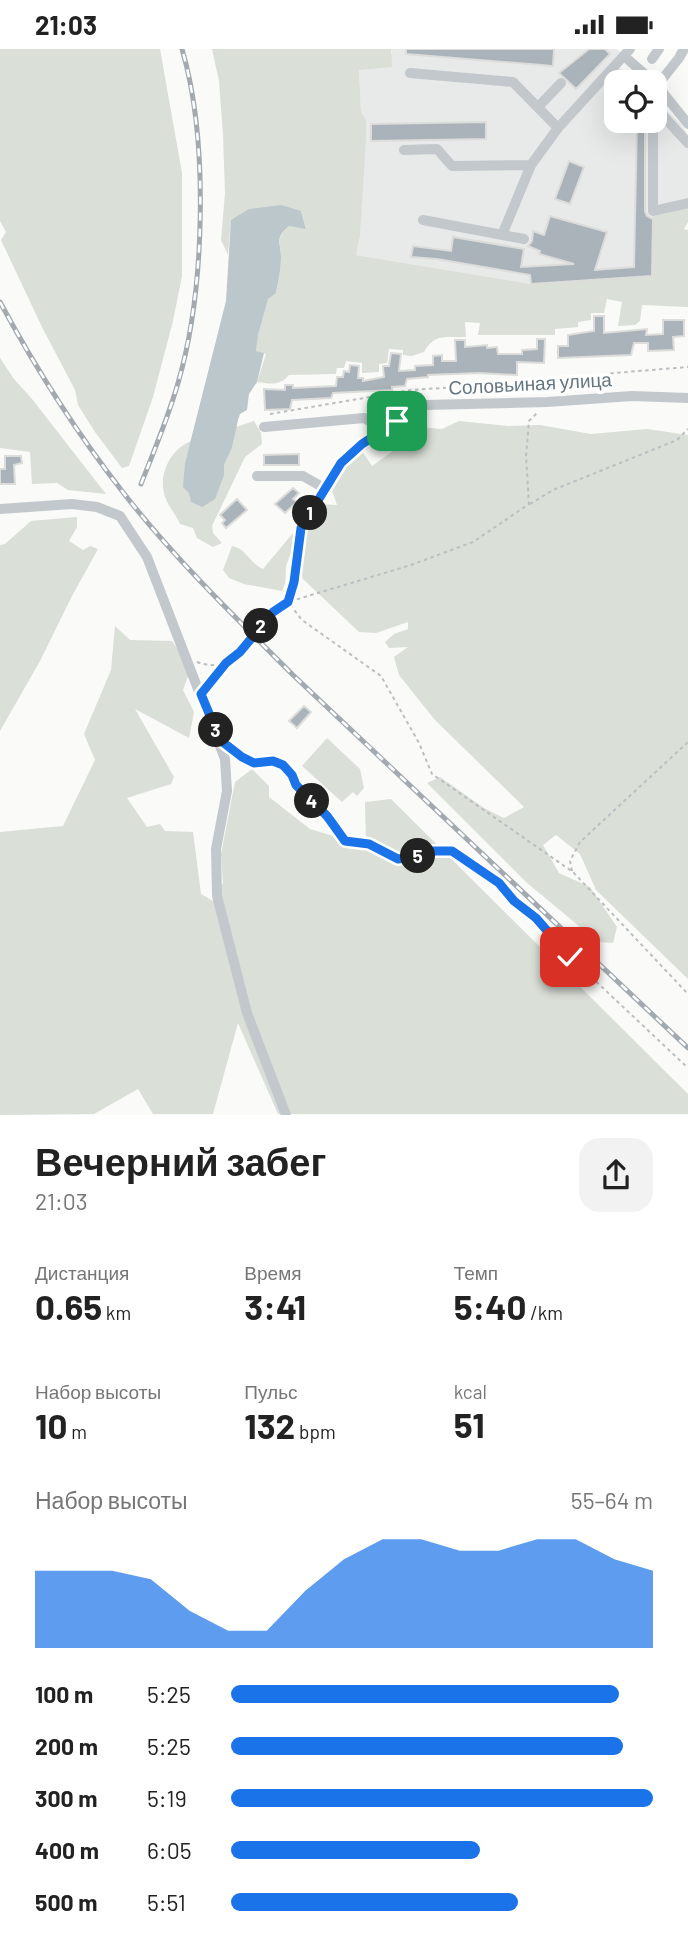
<!DOCTYPE html>
<html lang="ru">
<head>
<meta charset="utf-8">
<style>
	body { margin:0; font-family:Barlow,sans-serif; background:#f2f2f2; color:#222; height:100vh; display:flex; flex-direction:column; font-size:26px; white-space:nowrap }
	* { box-sizing:border-box; margin:0 }
	p { font-size:23px; color:#767676 }
	.icon { flex:none; width:38px; height:38px; fill:none; stroke:currentColor; stroke-width:2; stroke-linecap:round; stroke-linejoin:round }
	.map { position:relative; height:1066px; overflow:hidden }
	.details { display:flex; flex-direction:column; background:#fff; flex:1 }
	.details>* { flex:none }
	.controls { position:absolute; left:604px; top:21px; display:grid; gap:14px }
	.controls a { display:grid; place-items:center; width:63px; height:63px; border-radius:14px; background:#fff; box-shadow:0 7px 28px #0002; font-size:35px }
	.pin { position:absolute; display:grid; place-items:center; width:60px; height:60px; color:#fff; margin:-30px; border-radius:14px; box-shadow:0 4px 10px #0006 }
	.km { position:absolute; width:35px; height:35px; margin:-18px; border-radius:50%; background:#222; color:#fff; font-size:19px; line-height:35px; text-align:center }
	.round { display:grid; place-items:center; flex:none; width:74px; height:74px; border-radius:21px; background:#f2f2f2 }
	.summary { display:flex; align-items:center; justify-content:space-between; height:119px; padding:0 35px }
	h1 { font-size:38px; font-weight:700; line-height:52px }
	.stats { display:grid; grid-template-columns:repeat(3,1fr); gap:10px; height:119px; padding:7px 35px }
	.stats div { display:grid; align-content:center }
	.stats b { font-size:35px; font-weight:700 }
	.stats small { font-size:19px; font-weight:400 }
	.stats p { font-size:19px }
	.chart { height:196px; padding:14px 35px }
	.chart p { display:flex; justify-content:space-between }
	.chart svg { width:100%; height:126px; margin-top:7px; fill:#1a73e8; opacity:.7 }
	ul { padding:0 35px; list-style:none; font-size:23px }
	li { display:grid; grid-template-columns:112px 84px 1fr; align-items:center; height:52px }
	li i { height:18px; border-radius:9px; background:#1a73e8 }
	.status { display:flex; justify-content:space-between; align-items:center; height:49px; padding:0 35px; background:#fff; direction:ltr }
	.status svg { height:19px; fill:currentColor }
	.map>svg:first-child { display:block }
</style>
</head>
<body>
<div class="status"><b>21:03</b><svg viewBox="0 0 49 12"><path d="M0 12V9h3v3zM5 12V6h3v6zM10 12V3h3v9zM15 12V0h3v12zM26 1h20v11H26zM47 4h2v5h-2z"/></svg></div>
<div class="map">
<svg width="688" height="1066" viewBox="0 0 688 1066">
	<rect width="100%" height="100%" fill="#fafaf8"/>
	<path fill="#e8e9e9" d="M391,0H617L622,5L613,14L637,33H616V72H654L655,51L681,75L688,86V158L653,163L652,227L531,235L356,206L360,188L366,71L361,62L359,21L392,4Z"/>
	<path fill="#dadfd7" d="M0,0H160L182,124V227L173,272L153,348L129,417L122,419L95,383L78,356L75,341L42,278L1,191L6,183L0,172Z
		M212,0H391L392,18L359,21L361,62L366,71V90L360,188L356,206L531,235L652,227L653,162L688,158V173L684,180L688,181V258L642,256L640,272L635,276L618,277L622,253L607,250L604,264H591V271L578,273V278L555,280V286H478L480,274L465,273L466,288C445,289 435,284 424,303L412,307L403,306V301L389,300L387,314L379,315V323L362,324V314L346,312L344,319H337L336,325L289,326C280,337 270,335 257,333L266,305L256,302L257,289L268,249L276,244C278,233 281,219 281,209C281,192 275,190 289,177L306,179L301,162L231,171L228,206L221,191L225,144L223,86L219,32Z
		M0,309L14,330L32,350L106,445L68,441L57,434L32,435L30,403L0,399Z
		M254,372L261,384L262,395L245,408L212,477L213,484L222,494L213,498L197,489L193,479L180,475C176,465 166,455 164,444C159,424 171,400 191,392L185,414L224,426V416L232,399L236,378Z
		M459,372L508,377L540,376L591,385L647,380L688,386V930L596,841L580,805L556,786L543,796L559,824L590,838L617,878L613,894L598,893L526,833L427,734L440,728L484,759L504,769L524,758L435,671L399,626L394,608L408,598L389,599L385,593L394,585L408,580V573L376,584L359,583L303,530L298,517L303,482L318,455L337,456L331,439L346,413L362,402L372,417L397,399L418,378L442,380Z
		M77,468V478L69,492L83,501L90,497L98,500L72,547L40,612L0,682V496L5,495L31,472Z
		M293,484C297,497 289,505 286,518C285,528 287,533 282,542L244,535L229,529L223,521L232,497C246,499 250,515 263,520Z
		M115,577L130,591L172,592L191,619L183,641L194,663L189,689L135,660L174,728L171,735L127,749L147,778L160,775L165,782L193,783L201,845L213,852L223,834L221,805L235,733L252,720L269,737V748L310,780L366,797L365,753L391,750L688,1045V1065H278L238,974L213,1065H153L138,1040L94,1065L0,1066V783L63,777L95,711L84,685L111,621Z
		M327,689L360,720L364,739L357,747L353,743L342,753L302,717Z"/>
	<path fill="#bbc7cb" d="M281,156L301,162L306,180L289,177C274,190 281,193 281,209C281,220 278,233 276,244L268,250L258,286L256,302L264,304L257,333L249,345L247,361L240,365L238,371L232,399L224,416V426L215,450L202,458L191,453L189,444L183,438L185,414L226,252L231,171L249,160Z"/>
	<path fill="#aab3b9" stroke="#dcdcda" stroke-width="2" d="M406,0H554L553,17L406,5Z
		M589,0H605L610,5L576,40L559,24Z
		M637,72H645V162L647,167L653,170L652,227L531,235L530,226L437,210L411,208L413,197L451,202L453,188L524,200L521,218L574,215L539,205L540,202L528,197L532,192L533,182L544,186L550,167L607,183L595,221L634,218Z
		M486,73V90L371,92V75Z
		M569,112L584,118L570,155L555,150Z
		M594,267H604V284L647,280L646,286L663,285V271H684V287L673,288L674,301L648,302V294H634L631,306L558,309V297H568V286L594,282Z
		M537,290H545L544,314L517,313V326L479,324L428,326V328L407,330L405,337L392,338V341L333,344L331,349L292,351L290,360L265,361L264,340L285,341V336H293V339L336,337L337,328H343L344,322L349,323L350,316L359,317L358,329H363V332L384,328L383,317H389L391,304L401,305L399,322L415,321V317L433,316V307L442,306V312H456L455,291H465V298L487,296V299L497,298L498,305H522V301L537,300Z
		M299,405V416H264V406Z
		M5,407H21L22,414L14,416L15,435H0V420H5Z
		M293,439L299,444L293,450L297,453L285,464L275,455Z
		M237,450L247,461L226,479L222,474L225,471L220,466Z
		M304,657L311,663L297,679L289,672Z"/>
	<g fill="none" stroke-linecap="round" stroke-linejoin="round">
		<path stroke="#bbbfc2" stroke-width="2" stroke-dasharray="3.5 3.5" stroke-linecap="butt" d="M270,365L411,341L534,333L614,324L688,318
			M530,455L553,441L677,391L688,380
			M291,543L288,553L302,571L381,627L419,694L432,725L573,823L688,945
			M197,613C237,628 250,582 274,562C278,558 283,556 288,553L411,516L473,493L529,455L526,407L529,372L537,364
			M207,637L225,614
			M232,701L254,714L273,712L283,716L292,726L296,736L327,767L345,792L369,795L398,810L415,808L433,802H452L499,834L514,852L536,869L570,908L688,1019
			M572,822L570,812L580,793L688,693"/>
		<path stroke="#c3c8cc" stroke-width="10" d="M684,0L679,9L660,33V40L688,75
			M624,7L648,28
			M652,10L659,0
			M410,24L513,33L558,79
			M654,57L688,94
			M538,58L561,34
			M653,72V162L688,154
			M404,101L437,100L452,117L531,116
			M423,171L524,190
			M502,186L531,116L558,79L630,0
			M264,378L364,369L376,375L396,372
			M257,427H303L324,439
			M0,460L72,455L97,458L120,467L147,508L225,710L227,742L216,800L217,847L247,964L286,1066
			M294,533L301,479L341,414L407,362L425,356L547,353L632,347L688,349"/>
		<g stroke="#a2aab0" stroke-width="5">
			<path id="rail" d="M0,253C35,318 76,383 122,442C173,508 234,567 293,626L688,999
				M141,435C154,402 168,369 178,334C205,242 209,92 182,0"/>
		</g>
		<use href="#rail" stroke="#fff" stroke-width="2.5" stroke-dasharray="8" stroke-linecap="butt"/>
	</g>
	<g fill="none" stroke-linecap="round" stroke-linejoin="round">
		<g stroke="#fff" stroke-width="14">
			<path id="route" d="M397,372L362,395L341,414L301,479L294,533L288,553L273,563L240,603L226,614L201,645L220,691L242,708L254,714L273,712L283,716L292,726L296,736L327,767L345,792L369,795L398,810L415,808L433,802H452L499,834L514,852L536,869L570,908"/>
		</g>
		<use href="#route" stroke="#1a73e8" stroke-width="9"/>
	</g>
	<g text-anchor="middle" dominant-baseline="central" stroke-width="7" stroke-linejoin="round" paint-order="stroke">
		<g font-size="19" fill="#657683" stroke="#fff">
			<text transform="translate(530 334) rotate(-3)">Соловьиная улица</text>
		</g>
	</g>
</svg>
<div class="controls">
<a><svg class="icon" aria-label="locate" viewBox="0 0 24 24"><circle cx="12" cy="12" r="6"/><path d="M12 2v4M12 18v4M2 12h4M18 12h4"/></svg></a>
</div>
<div class="pin" style="left:397px;top:372px;background:#1e9e55"><svg class="icon" aria-label="arrive" viewBox="0 0 24 24"><path d="M6 21V4h12l-3 4 3 4H6"/></svg></div>
<div class="pin" style="left:570px;top:908px;background:#d93025"><svg class="icon" aria-label="check" viewBox="0 0 24 24"><path d="M5 12l5 5 9-10"/></svg></div>
<b class="km" style="left:310px;top:464px">1</b>
<b class="km" style="left:261px;top:577px">2</b>
<b class="km" style="left:216px;top:681px">3</b>
<b class="km" style="left:312px;top:752px">4</b>
<b class="km" style="left:418px;top:807px">5</b>
</div>
<section class="details">
<div class="summary"><div><h1>Вечерний забег</h1><p>21:03</p></div><a class="round"><svg class="icon" aria-label="share" viewBox="0 0 24 24"><path d="M12 15V3M7 8l5-5 5 5M5 13v7h14v-7"/></svg></a></div>
<div class="stats">
<div><p>Дистанция</p><b>0.65<small> km</small></b></div>
<div><p>Время</p><b>3:41</b></div>
<div><p>Темп</p><b>5:40<small> /km</small></b></div>
</div>
<div class="stats">
<div><p>Набор высоты</p><b>10<small> m</small></b></div>
<div><p>Пульс</p><b>132<small> bpm</small></b></div>
<div><p>kcal</p><b>51</b></div>
</div>
<div class="chart"><p><span>Набор высоты</span>55–64 m</p>
<svg viewBox="0 0 160 44" preserveAspectRatio="none"><path d="M0 44V17L10 17L20 17L30 20L40 31L50 38L60 38L70 24L80 13L90 6L100 6L110 10L120 10L130 6L140 6L150 13L160 17V44z"/></svg>
</div>
<ul>
<li><b>100 m</b>5:25<i style="width:92%"></i></li>
<li><b>200 m</b>5:25<i style="width:93%"></i></li>
<li><b>300 m</b>5:19<i style="width:100%"></i></li>
<li><b>400 m</b>6:05<i style="width:59%"></i></li>
<li><b>500 m</b>5:51<i style="width:68%"></i></li>
</ul>
</section>
</body>
</html>
